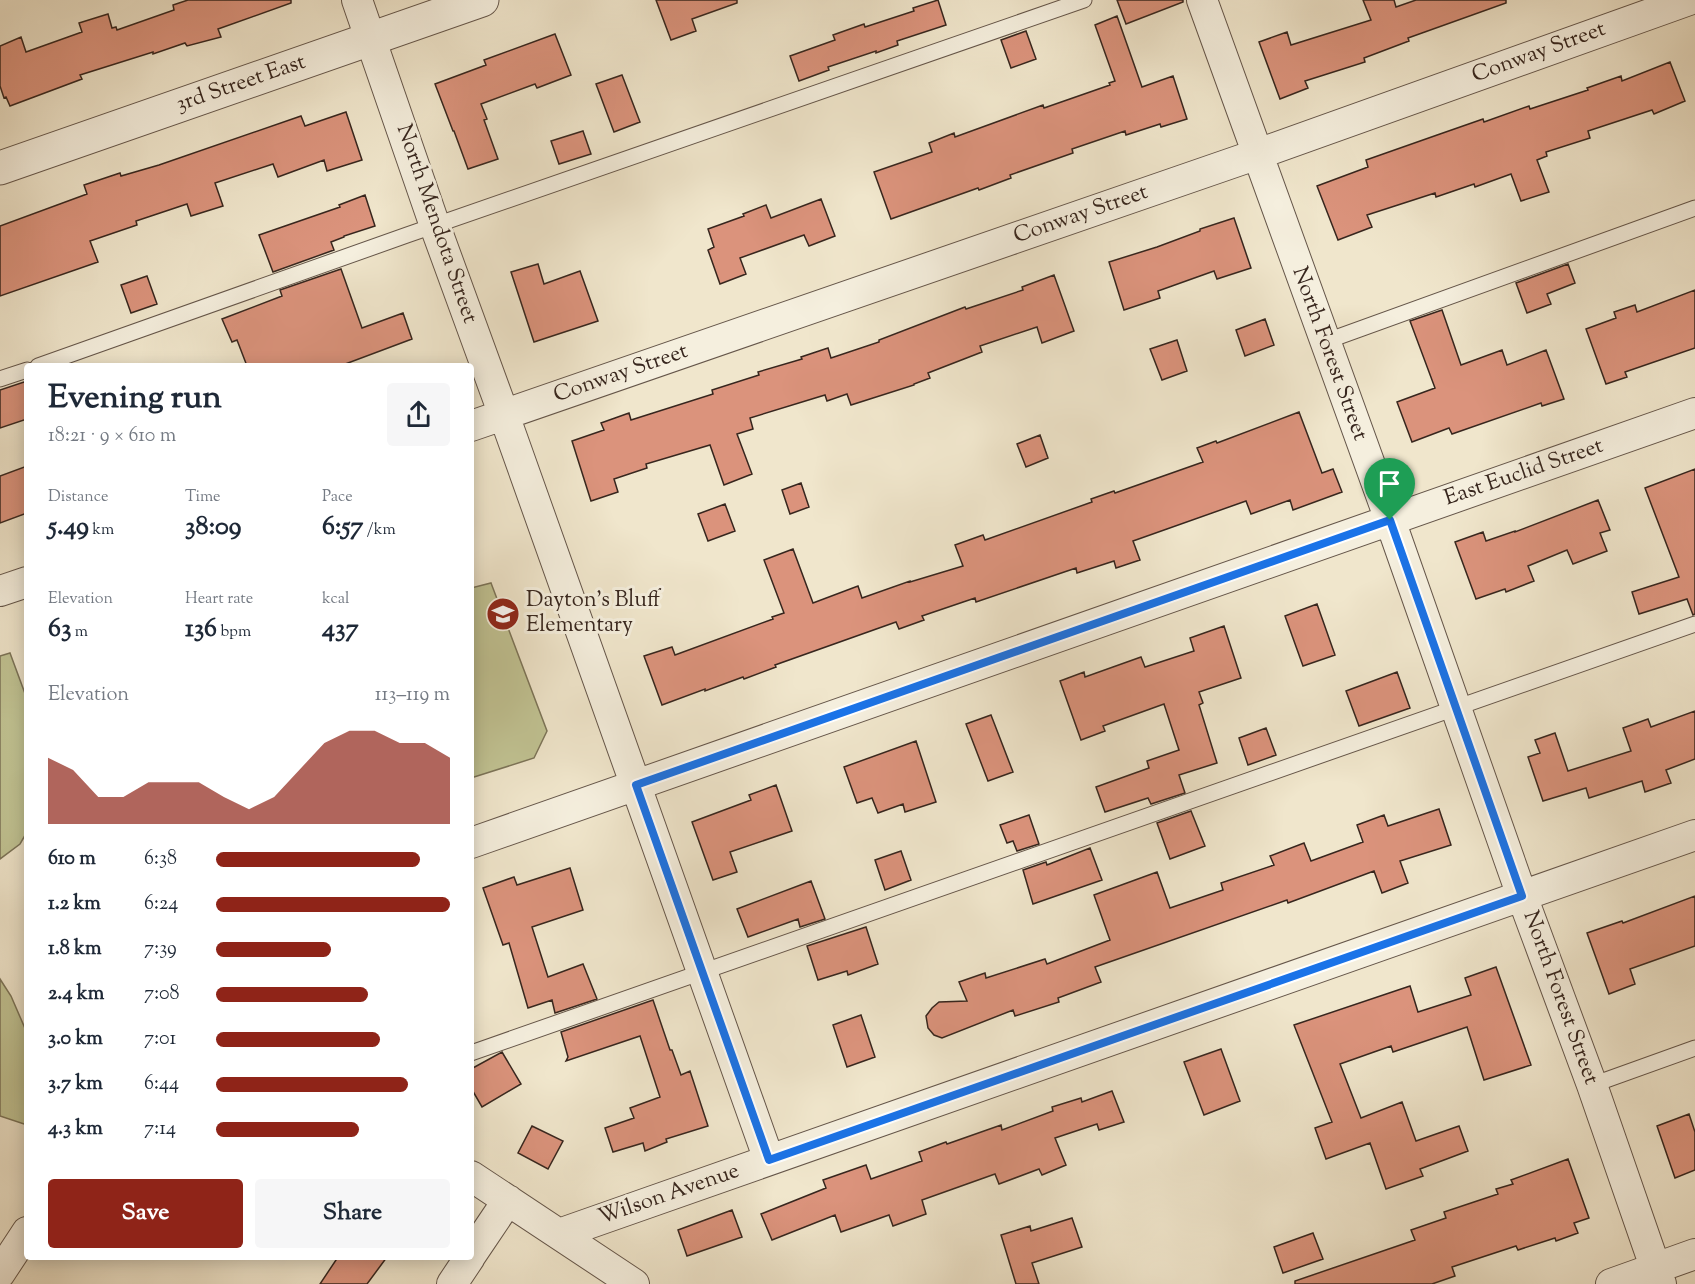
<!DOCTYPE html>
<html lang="en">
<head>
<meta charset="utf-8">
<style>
	body { margin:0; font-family:"Sorts Mill Goudy",serif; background:#f6f6f7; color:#1f2937; height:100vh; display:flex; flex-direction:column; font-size:22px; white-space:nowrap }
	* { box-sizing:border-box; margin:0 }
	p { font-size:20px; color:#747a83 }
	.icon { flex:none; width:33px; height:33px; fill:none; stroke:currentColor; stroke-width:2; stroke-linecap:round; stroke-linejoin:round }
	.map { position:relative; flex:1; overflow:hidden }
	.details { position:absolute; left:24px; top:363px; width:450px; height:897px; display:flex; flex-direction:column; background:#fff; border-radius:6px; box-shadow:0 3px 15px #0003 }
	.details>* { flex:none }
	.pin { position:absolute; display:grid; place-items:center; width:51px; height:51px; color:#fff; margin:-62px -26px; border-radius:50% 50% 50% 0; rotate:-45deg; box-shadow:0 0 6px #0007 }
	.pin .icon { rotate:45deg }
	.round { display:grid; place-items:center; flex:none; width:63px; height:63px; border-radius:6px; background:#f6f6f7 }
	.headline { display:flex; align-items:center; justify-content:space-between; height:102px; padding:0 24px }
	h1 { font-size:33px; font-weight:700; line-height:45px }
	.figures { display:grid; grid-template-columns:repeat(3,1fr); gap:9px; height:102px; padding:6px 24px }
	.figures div { display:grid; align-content:center }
	.figures b { font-size:26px; font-weight:700 }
	.figures small { font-size:16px; font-weight:400 }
	.figures p { font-size:16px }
	.chart { height:168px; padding:12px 24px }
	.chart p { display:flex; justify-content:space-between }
	.chart svg { width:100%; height:108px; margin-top:6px; fill:#8f2418; opacity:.7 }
	.cta { display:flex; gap:12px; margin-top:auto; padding:12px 24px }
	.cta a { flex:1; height:69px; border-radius:6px; background:#8f2418; color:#fff; font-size:24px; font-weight:700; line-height:69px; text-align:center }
	.cta a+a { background:#f6f6f7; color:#1f2937 }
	ul { padding:0 24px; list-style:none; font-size:20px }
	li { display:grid; grid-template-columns:96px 72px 1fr; align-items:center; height:45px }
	li i { height:15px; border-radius:8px; background:#8f2418 }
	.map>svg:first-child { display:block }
</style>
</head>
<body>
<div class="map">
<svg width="1695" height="1284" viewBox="0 0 1695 1284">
	<rect width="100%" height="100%" fill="#f0e6cc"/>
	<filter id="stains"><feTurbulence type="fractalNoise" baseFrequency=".00333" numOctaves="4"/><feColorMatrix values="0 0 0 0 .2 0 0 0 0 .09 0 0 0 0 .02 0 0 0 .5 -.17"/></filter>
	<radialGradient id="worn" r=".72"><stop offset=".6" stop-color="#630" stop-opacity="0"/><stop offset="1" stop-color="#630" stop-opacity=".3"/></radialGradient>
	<path fill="#c1c393" stroke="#7c7458" stroke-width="1.5" d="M491,583L547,731L534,758L471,778V588Z
		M10,653L27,699V832L20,844L0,859V656Z
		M0,979L11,996L27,1033V1125L0,1116Z"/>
	<path fill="#db937c" stroke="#37261e" stroke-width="1.5" d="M188,0H291V3L218,29L221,37L187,46L185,43L153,54V52L80,75L82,79L10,106L6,97L4,98L0,86V46L21,37L26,52L82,32L79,23L108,14L112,28L116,27L117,30L174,10L173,5Z
		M656,0H737V3L692,19L696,31L671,40Z
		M938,0L946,25L897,41L898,45L876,53V51L828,67L829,70L799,81L790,56L835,40L833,35L864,24L865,27L914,11L913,8Z
		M1117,0H1183V2L1126,24Z
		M1363,0H1394L1396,7L1416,0H1506V3L1408,38L1409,41L1364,58L1365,62L1305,81L1308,88L1280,99L1259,42L1287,32L1291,45L1371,20Z
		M1117,16L1142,87L1173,76L1187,119L1161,127L1160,124L1126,135L1125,131L1072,149L1073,153L1010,175L1011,178L979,190L978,188L891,219L874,172L932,152L929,143L954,133L955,137L1043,105L1044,108L1110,85L1109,83L1115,81L1095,25Z
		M1026,31L1036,59L1011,68L1001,40Z
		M555,34L571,75L537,88L535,84L481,104L487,119L484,120L498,159L468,169L454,131H453L435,84L486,65L484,60Z
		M1670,62L1685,101L1654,114L1652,110L1588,131L1590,138L1546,152L1547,156L1537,160L1549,192L1521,201L1511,174L1475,187L1474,184L1436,197L1435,193L1367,215L1372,227L1338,240L1317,186L1368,167L1366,160L1440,134L1483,119L1484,122L1529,106L1530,109L1588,90L1587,88L1621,76L1622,81Z
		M622,75L640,122L614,132L596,84Z
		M346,112L362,160L327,171L324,160L278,177L273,164L215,183L223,206L191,216L187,204L136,221L137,225L90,241L98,262L0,296V226L87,194L84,185L120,173L121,176L159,165L301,116L305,126Z
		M583,131L591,154L559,164L551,141Z
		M365,195L375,226L344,236V237L331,242L334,250L273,272L259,235L340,207L339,205Z
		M821,199L835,236L809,246L804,235L740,258L746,274L720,284L708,250L714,247L708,229L744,216L743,214L766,205L771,218Z
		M1234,218L1251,268L1217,279L1214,271L1158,291L1160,298L1124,310L1109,262L1157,247L1200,231V229Z
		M538,264L544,284L580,271L598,321L534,342L511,272Z
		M1568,264L1575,283L1547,294L1551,304L1527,313L1516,283Z
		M341,269L362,328L403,313L412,339L340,366H247L237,340L232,342L222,319L282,296L280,290Z
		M1054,275L1074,331L1042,343L1037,327L980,346L982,352L928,373L930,378L914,384V385L851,405L847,394L827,401L825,395L750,418L753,429L737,434L752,474L724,485L710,445L646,464L647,468L614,479L618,492L591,501L572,441L604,430L601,423L629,413L631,420L713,394L712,390L759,375L758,372L802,359L801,357L828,348L831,358L879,342V340L965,307L966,309L1023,290L1022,287Z
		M147,276L157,304L131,313L121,285Z
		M1695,290V348L1625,372L1627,377L1606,384L1586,329L1616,318L1614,312L1635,305L1637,312Z
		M1442,310L1461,365L1502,350L1507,365L1546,350L1564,399L1542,406L1541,403L1452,434L1449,428L1412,442L1397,402L1435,388L1410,321Z
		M1265,319L1274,345L1245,356L1236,330Z
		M1177,340L1187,371L1162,380L1150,349Z
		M27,381V419L0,428V390Z
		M1299,412L1322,473L1333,469L1342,492L1293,510L1290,500L1251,514L1246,501L1133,541L1140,560L1116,568L1114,561L1077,573L1076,568L976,602L975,598L922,616L924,620L899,629L896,622L775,665L776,667L744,679L743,677L705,691V689L662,705L644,656L672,647L675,655L773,619L772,617L784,613L764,560L793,549L813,603L858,586L862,598L910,581V582L963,566L955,545L983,535L985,540L1092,502L1091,499L1114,491L1115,493L1203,462L1197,448L1216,441L1217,443Z
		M1040,435L1048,458L1026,467L1017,444Z
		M27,466V513L0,523V476Z
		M1695,469V614L1693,615L1687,599L1639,614L1632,592L1679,577L1645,488Z
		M801,483L809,507L790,514L782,490Z
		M1598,500L1610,530L1600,533L1607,551L1573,564L1567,550L1528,566L1534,581L1506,592L1505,589L1476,599L1455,542L1483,532L1486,541L1515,531V532Z
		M725,504L735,531L708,541L698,514Z
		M1317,604L1335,655L1303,666L1285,616Z
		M1224,626L1241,678L1199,692L1203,703L1199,705L1217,763L1179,775L1185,793L1151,804L1148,798L1105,812L1096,787L1149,768L1147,761L1179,750L1164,704L1103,726L1105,731L1081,740L1060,681L1084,672L1085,677L1141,657L1145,667L1194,651L1190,638Z
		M1397,672L1410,708L1359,726L1346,691Z
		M1695,711V759L1666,770L1671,783L1645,792L1642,781L1589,798L1586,788L1543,801L1528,757L1540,753L1535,740L1555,733L1568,771L1631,751L1623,728L1648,719L1651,727Z
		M991,715L1013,772L988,781L966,724Z
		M1266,728L1276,755L1248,765L1239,738Z
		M916,741L936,802L905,812L903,804L878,813L872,798L857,803L844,767Z
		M776,785L792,831L730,852L737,872L713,880L692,822L751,800L749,795Z
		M1439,809L1451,845L1400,861L1408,883L1382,893L1374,871L1288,903L1287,900L1095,967L1101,982L1058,998L1059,1002L1015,1016L1013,1010L942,1038L934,1035L928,1028L926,1016L932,1008L939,1002L967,1001L959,982L985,973L986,978L1045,959L1047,964L1110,940L1094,895L1157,872L1170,908L1223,890L1221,883L1274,865L1270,856L1304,843L1311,861L1363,842L1357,825L1384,815L1388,826Z
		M1191,811L1205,846L1170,859L1157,823Z
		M1029,815L1039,844L1017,851L1013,841L1007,843L1000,825Z
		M1090,848L1102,880L1033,904L1023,870L1046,862L1047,865Z
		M901,851L911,880L885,890L875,860Z
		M570,868L583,910L532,927L548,977L583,964L597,999L555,1013L552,1000L528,1008L509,943L503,945L483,888L514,877L517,885Z
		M811,881L825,919L800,927L798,919L748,937L737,909Z
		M1695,896V946L1630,969L1635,984L1609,994L1587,933L1622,921L1623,923Z
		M866,927L878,964L848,975L847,971L818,980L807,946Z
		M1496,967L1531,1065L1484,1080L1467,1027L1393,1052L1391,1046L1340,1064L1361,1118L1402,1102L1416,1141L1459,1126L1468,1151L1420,1169L1423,1176L1386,1189L1370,1143L1326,1159L1315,1128L1332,1122L1294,1025L1410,986L1418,1012L1471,995L1465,978Z
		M653,1000L670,1050H672L681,1075L690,1071L708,1126L666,1139L667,1142L645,1151L643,1143L613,1152L605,1128L634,1118L630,1108L660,1097L640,1036L566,1061L568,1057L561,1032Z
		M861,1015L875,1057L847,1067L833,1025Z
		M1221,1049L1240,1101L1204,1115L1184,1062Z
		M502,1052L521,1084L482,1107L471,1088V1069Z
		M1112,1091L1124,1122L1099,1130L1097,1124L1055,1138L1066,1165L1042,1175L1039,1169L999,1184L995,1174L922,1200L926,1214L893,1226L889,1215L841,1232L835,1215L772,1240L761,1214L826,1188L823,1180L866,1165L871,1179L922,1161L919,1152L946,1142L947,1144L1001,1125L1002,1130L1053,1111L1052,1107L1081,1098L1082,1102Z
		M1689,1114L1695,1132V1170L1675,1178L1657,1126Z
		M532,1126L563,1141L548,1169L518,1153Z
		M1568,1159L1589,1218L1574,1223L1578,1233L1556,1241L1555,1238L1518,1250L1516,1246L1452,1267L1455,1276L1432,1284H1295V1281L1415,1240L1411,1230L1446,1218L1444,1212L1498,1194L1496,1189L1513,1184L1511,1180Z
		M732,1210L742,1237L687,1256L678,1230Z
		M1072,1218L1082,1247L1032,1263L1039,1284H1016L1001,1235L1030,1226L1031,1231Z
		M1313,1233L1323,1259L1283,1273L1274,1247Z
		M338,1257H387L367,1284H320Z"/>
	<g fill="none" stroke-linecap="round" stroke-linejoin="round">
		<g stroke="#65564a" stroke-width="17">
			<path id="service" d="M1324,342L1695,208
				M38,366L407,235L1084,0
				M0,379L27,370
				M471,1053L1695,624
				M1592,1085L1695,1048"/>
		</g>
		<g stroke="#65564a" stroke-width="32">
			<path id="minor" d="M357,0L435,226L504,415L769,1160
				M1202,0L1390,520L1522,896L1592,1085L1661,1284
				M471,426L1258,154L1689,0
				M0,591L27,582
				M471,843L1695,413
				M471,1176L634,1284
				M559,1234L1695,835
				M471,1255L508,1200
				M0,1273L27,1232
				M452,1284L470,1257
				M1611,1284L1695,1254"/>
		</g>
		<g stroke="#65564a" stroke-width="35">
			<path id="tertiary" d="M0,168L482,0"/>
		</g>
		<use href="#service" stroke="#f5efde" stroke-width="15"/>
		<use href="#minor" stroke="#f5efde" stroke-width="30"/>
		<use href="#tertiary" stroke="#f5efde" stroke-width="33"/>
	</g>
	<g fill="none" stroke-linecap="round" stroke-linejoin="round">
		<g stroke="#fff" stroke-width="12">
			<path id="route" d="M1390,520L1522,896L769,1160L636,785Z"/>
		</g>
		<use href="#route" stroke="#1a73e8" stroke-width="8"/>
	</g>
	<defs>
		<g id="school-disc" transform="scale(1.725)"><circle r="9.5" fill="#8f2418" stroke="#f5efde"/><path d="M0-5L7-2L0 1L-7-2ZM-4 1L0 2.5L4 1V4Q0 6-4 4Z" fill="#fff"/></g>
	</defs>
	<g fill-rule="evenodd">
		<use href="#school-disc" x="503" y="614"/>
	</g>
	<g text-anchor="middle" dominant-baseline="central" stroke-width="6" stroke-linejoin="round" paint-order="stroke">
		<g font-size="22" fill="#37261e" stroke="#f5efde">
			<text transform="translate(1539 53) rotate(-20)">Conway Street</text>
			<text transform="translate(241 84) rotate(-19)">3rd Street East</text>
			<text transform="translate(1081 215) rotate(-19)">Conway Street</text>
			<text transform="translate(436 224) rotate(71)">North Mendota Street</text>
			<text transform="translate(1329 354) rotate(70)">North Forest Street</text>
			<text transform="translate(621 374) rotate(-19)">Conway Street</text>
			<text transform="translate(1524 473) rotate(-19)">East Euclid Street</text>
			<text transform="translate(1560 998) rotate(70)">North Forest Street</text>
			<text transform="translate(669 1195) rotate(-19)">Wilson Avenue</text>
		</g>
		<g font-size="22" fill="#37261e" stroke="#f5efde" text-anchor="start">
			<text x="526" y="601">Dayton's Bluff<tspan x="526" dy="25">Elementary</tspan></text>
		</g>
	</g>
	<rect width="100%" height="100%" filter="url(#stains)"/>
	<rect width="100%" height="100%" fill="url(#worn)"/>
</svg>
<div class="pin" style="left:1390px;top:520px;background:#1e9e55"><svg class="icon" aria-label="arrive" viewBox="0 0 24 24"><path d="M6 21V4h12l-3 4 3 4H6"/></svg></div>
<section class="details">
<div class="headline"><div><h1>Evening run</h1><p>18:21 · 9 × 610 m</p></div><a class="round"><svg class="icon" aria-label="share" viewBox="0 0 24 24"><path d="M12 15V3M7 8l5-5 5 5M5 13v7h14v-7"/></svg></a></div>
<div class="figures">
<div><p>Distance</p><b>5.49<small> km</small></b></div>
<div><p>Time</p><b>38:09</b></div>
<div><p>Pace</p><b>6:57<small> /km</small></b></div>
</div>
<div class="figures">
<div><p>Elevation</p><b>63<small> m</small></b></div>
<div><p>Heart rate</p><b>136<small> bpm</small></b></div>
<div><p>kcal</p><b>437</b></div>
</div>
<div class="chart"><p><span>Elevation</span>113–119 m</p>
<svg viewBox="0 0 160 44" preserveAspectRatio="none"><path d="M0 44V17L10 22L20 33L30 33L40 27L50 27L60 27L70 33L80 38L90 33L100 22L110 11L120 6L130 6L140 11L150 11L160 17V44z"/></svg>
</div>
<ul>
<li><b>610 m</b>6:38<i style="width:87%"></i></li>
<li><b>1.2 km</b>6:24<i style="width:100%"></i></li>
<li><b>1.8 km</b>7:39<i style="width:49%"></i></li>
<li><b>2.4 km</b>7:08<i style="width:65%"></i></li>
<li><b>3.0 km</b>7:01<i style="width:70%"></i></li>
<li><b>3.7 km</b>6:44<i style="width:82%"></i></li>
<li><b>4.3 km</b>7:14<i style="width:61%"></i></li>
</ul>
<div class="cta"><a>Save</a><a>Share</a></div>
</section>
</div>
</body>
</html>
